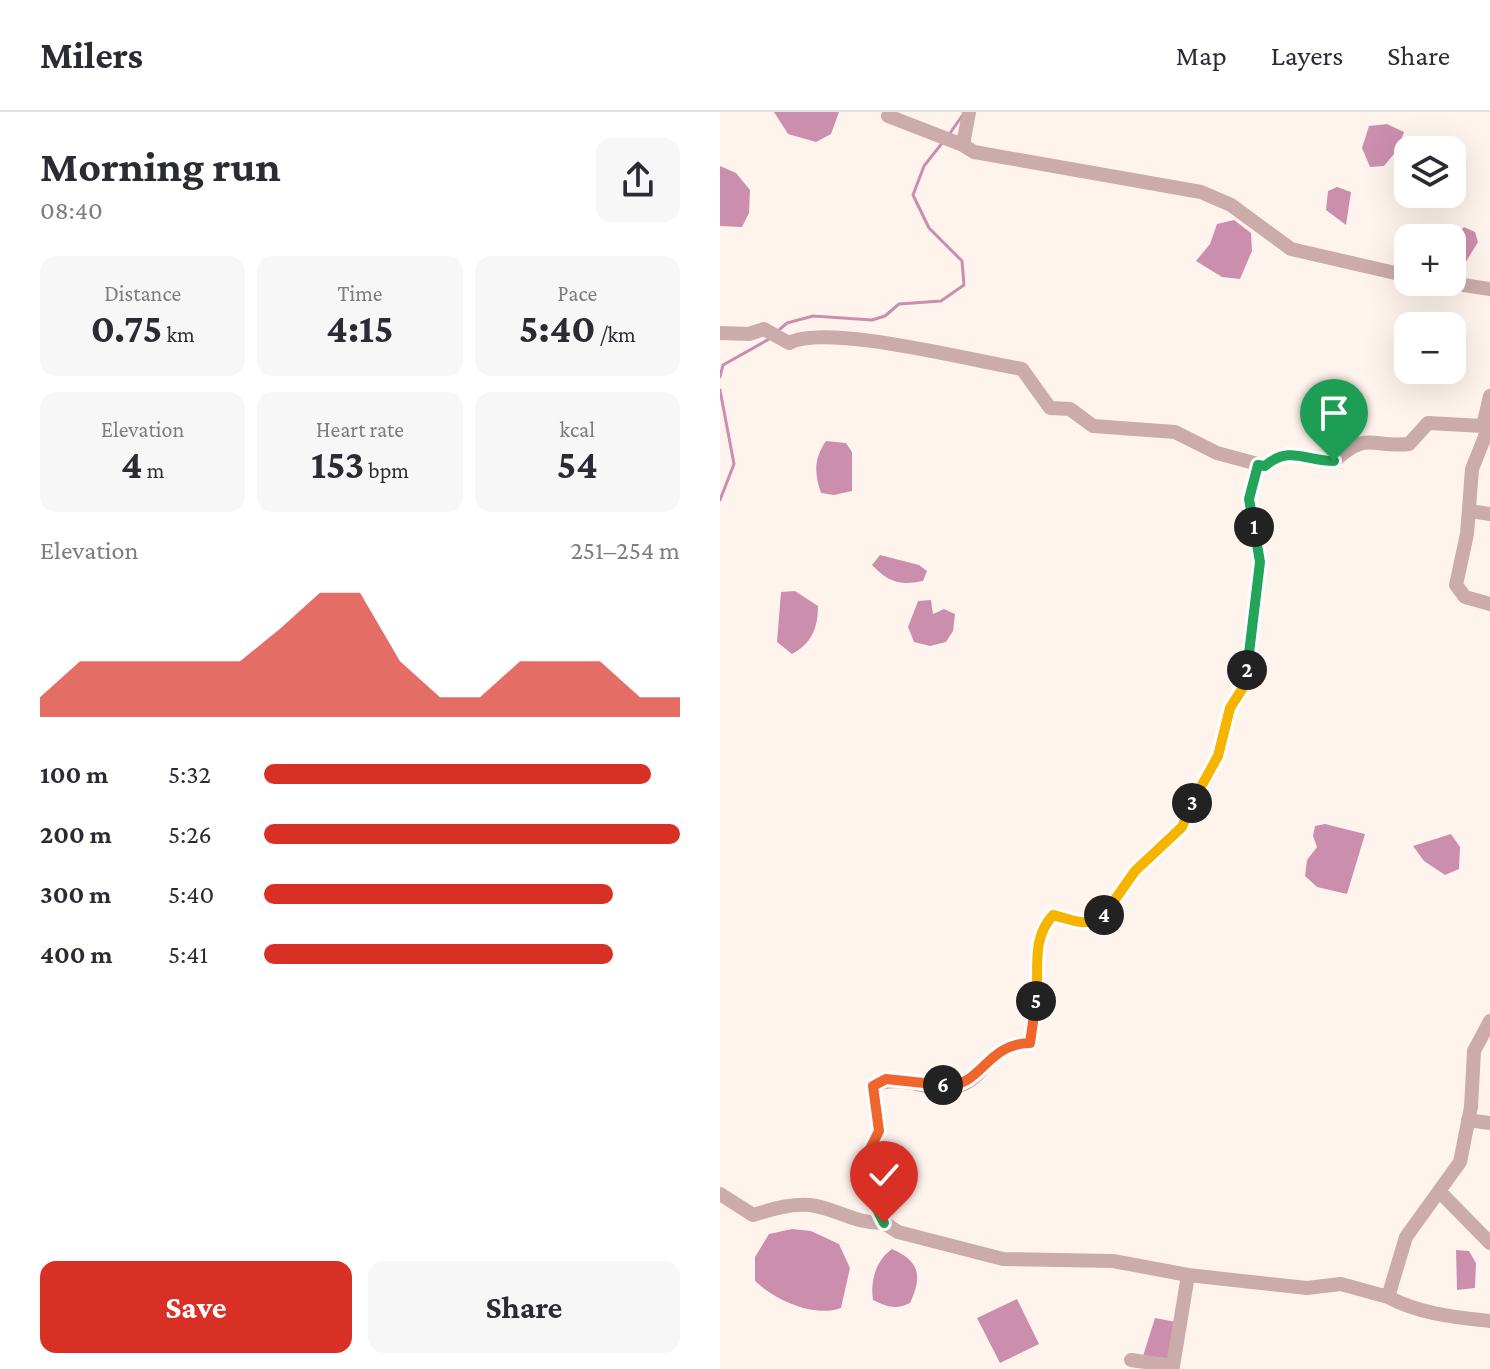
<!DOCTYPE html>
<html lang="en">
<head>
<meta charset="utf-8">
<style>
	body { margin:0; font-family:"Crimson Pro",serif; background:#f7f7f7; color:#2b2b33; height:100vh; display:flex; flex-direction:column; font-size:30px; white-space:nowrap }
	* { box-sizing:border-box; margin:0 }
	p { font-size:26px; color:#7c7c81 }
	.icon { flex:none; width:44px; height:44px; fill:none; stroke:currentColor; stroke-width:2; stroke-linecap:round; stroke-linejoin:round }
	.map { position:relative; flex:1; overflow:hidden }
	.details { display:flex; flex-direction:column; background:#fff; width:720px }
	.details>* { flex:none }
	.tools { position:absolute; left:674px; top:24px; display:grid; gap:16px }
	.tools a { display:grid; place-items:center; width:72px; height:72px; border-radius:16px; background:#fff; box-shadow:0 8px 32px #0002; font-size:40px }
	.pin { position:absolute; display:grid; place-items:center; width:68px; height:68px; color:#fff; margin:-82px -34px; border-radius:50% 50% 50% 0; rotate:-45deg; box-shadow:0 0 8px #0007 }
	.pin .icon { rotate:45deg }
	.km { position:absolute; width:40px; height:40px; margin:-20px; border-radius:50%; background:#222; color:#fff; font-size:22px; line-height:40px; text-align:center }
	.round { display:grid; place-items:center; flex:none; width:84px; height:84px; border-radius:16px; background:#f7f7f7 }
	.overview { display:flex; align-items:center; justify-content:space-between; height:136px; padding:0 40px }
	h1 { font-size:44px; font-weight:700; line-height:60px }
	.metrics { display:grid; grid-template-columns:repeat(3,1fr); gap:12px; height:136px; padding:8px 40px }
	.metrics div { display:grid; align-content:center; border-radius:16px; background:#f7f7f7; text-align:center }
	.metrics b { font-size:40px; font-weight:700 }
	.metrics small { font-size:22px; font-weight:400 }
	.metrics p { font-size:22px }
	.chart { height:224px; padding:16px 40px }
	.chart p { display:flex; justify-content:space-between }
	.chart svg { width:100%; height:144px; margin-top:8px; fill:#d93025; opacity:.7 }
	.cta { display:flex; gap:16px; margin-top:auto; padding:16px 40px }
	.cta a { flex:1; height:92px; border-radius:16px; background:#d93025; color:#fff; font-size:32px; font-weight:700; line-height:92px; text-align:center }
	.cta a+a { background:#f7f7f7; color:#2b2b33 }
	ul { padding:0 40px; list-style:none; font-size:26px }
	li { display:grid; grid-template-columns:128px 96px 1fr; align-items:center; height:60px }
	li i { height:20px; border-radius:10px; background:#d93025 }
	header { display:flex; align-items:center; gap:48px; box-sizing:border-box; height:112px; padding:0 40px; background:#fff; border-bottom:2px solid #e1e1e2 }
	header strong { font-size:38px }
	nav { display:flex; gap:44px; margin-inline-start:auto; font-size:28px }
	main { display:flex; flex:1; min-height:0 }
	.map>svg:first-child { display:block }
</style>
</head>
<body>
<header>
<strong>Milers</strong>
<nav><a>Map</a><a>Layers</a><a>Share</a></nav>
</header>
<main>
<section class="details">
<div class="overview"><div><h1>Morning run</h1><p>08:40</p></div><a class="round"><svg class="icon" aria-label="share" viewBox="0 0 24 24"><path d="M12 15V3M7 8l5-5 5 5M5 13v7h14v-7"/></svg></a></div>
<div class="metrics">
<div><p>Distance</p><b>0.75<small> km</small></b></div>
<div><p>Time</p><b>4:15</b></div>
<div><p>Pace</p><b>5:40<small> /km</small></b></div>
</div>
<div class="metrics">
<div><p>Elevation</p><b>4<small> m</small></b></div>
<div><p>Heart rate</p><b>153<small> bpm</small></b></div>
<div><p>kcal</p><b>54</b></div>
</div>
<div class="chart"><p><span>Elevation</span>251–254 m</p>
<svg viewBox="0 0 160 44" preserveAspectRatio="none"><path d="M0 44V38L10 27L20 27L30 27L40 27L50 27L60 17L70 6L80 6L90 27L100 38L110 38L120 27L130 27L140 27L150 38L160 38V44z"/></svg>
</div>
<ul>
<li><b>100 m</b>5:32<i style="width:93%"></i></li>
<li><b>200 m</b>5:26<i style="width:100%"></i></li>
<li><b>300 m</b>5:40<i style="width:84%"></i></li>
<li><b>400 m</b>5:41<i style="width:84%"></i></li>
</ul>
<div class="cta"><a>Save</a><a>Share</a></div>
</section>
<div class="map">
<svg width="770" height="1257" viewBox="0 0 770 1257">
	<rect width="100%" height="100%" fill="#fff3ed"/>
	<path fill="#cb8fad" d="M54,0H119L111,22L96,30L68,22Z
		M667,12L684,20L678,37L664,54L650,55L642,36L649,14Z
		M0,54L16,61L30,78L29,101L22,115L0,114Z
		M617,75L631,80L626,113L606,98L608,79Z
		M514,108L531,121L532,139L520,167L502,165L476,149L490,132L497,112Z
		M744,115L755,120L758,130L744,153L732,150C732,134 733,125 744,115Z
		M106,329L126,331L132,340V379L114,383L101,381C94,361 94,346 106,329Z
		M160,443L199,453L207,459L203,469C180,474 168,470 152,453Z
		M75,479L98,494C98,517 91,532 72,542L57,530L61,480Z
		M211,488L213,502L224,497L235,502L233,519L226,530L210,534L194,530L188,515L198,489Z
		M605,712L645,722L627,782L597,775L585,764L587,748L597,735L593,724L595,714Z
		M731,722L740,735L739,757L725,763L704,749L693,734Z
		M72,1117L91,1119L119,1132L130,1156L121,1196C94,1206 55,1188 35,1169V1145L49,1122Z
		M172,1137C199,1149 203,1163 190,1191C176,1198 167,1195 153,1188C150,1169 156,1148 172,1137Z
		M736,1138L749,1139L756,1151L755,1176L737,1178Z
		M297,1187L319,1232L280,1251L257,1206Z
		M435,1206L456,1210L450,1249L423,1244Z"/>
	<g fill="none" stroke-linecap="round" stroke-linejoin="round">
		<path stroke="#cb8fad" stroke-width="3" d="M228,24L242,4
			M59,218L67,211L93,204L152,208L165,204L179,192L221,189L244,173L242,149L209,116L193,83L204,54L223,30
			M0,265L3,253L51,226
			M0,278L14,352L0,388"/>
		<path stroke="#ccacab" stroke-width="14" d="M249,0L243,33L254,40L481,80L511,93L571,137L688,164
			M168,4L243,33
			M724,170L770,177
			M0,221L29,222L44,217L69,231C107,211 253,249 302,257L330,296L350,297L373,314L455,320L497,341L545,354C569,333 586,349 614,349C649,318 649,336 689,332L708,311L763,314
			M770,284L763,314L766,322L752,357L747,422L736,473L745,485L770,492
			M750,399L770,402
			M748,1008L770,1011
			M719,1079L770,1131
			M0,1082L33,1103C52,1097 75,1090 96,1094C120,1099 138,1112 164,1111L139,1062L159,1019L153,974C181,960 210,982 238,974C270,965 264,932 310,931C313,914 318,893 317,875C317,849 314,824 333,803L362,811L381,806L415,759L462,715L498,644L510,596L524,574L540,450L529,387L538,353
			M164,1111L178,1120L283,1147L393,1149L468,1163
			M668,1185C700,1202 734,1205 770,1209
			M411,1248L453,1254L468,1163L587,1176L621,1172L668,1185L686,1125L740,1050L751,995L754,939L770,909"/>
	</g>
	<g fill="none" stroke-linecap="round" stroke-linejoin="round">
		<g stroke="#fff" stroke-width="16">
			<path id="split-1" d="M534,415L529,387L538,353L545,354C569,333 586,349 614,349"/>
		</g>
		<g stroke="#fff" stroke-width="16">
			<path id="split-2" d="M527,558L540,450L534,415"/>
		</g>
		<g stroke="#fff" stroke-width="16">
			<path id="split-3" d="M472,691L498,644L510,596L524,574L527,558"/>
		</g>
		<g stroke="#fff" stroke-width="16">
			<path id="split-4" d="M384,803L415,759L462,715L472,691"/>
		</g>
		<g stroke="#fff" stroke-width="16">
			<path id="split-5" d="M316,889C320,859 310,828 333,803C351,807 367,817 384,803"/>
		</g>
		<g stroke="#fff" stroke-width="16">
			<path id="split-6" d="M223,973C262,977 264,932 310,931L316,889"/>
		</g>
		<g stroke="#fff" stroke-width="16">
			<path id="split-7" d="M147,1043L159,1019L153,974L166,967L223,973"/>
		</g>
		<g stroke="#fff" stroke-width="16">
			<path id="split-8" d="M147,1043L139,1062L164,1111"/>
		</g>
		<use href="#split-1" stroke="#22a559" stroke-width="10"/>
		<use href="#split-2" stroke="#22a559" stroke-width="10"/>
		<use href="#split-3" stroke="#f5b400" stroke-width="10"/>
		<use href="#split-4" stroke="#f5b400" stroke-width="10"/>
		<use href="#split-5" stroke="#f5b400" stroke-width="10"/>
		<use href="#split-6" stroke="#f0652b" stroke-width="10"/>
		<use href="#split-7" stroke="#f0652b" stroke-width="10"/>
		<use href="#split-8" stroke="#22a559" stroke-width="10"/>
	</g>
</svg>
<div class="tools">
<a><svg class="icon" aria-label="layers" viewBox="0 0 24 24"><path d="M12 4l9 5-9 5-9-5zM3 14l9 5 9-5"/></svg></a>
<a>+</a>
<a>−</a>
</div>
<div class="pin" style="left:614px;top:349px;background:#1e9e55"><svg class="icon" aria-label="arrive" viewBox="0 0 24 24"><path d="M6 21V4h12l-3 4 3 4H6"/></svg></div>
<div class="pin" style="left:164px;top:1111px;background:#d93025"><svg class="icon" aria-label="check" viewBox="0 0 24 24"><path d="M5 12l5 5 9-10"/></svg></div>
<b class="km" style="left:534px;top:415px">1</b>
<b class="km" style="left:527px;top:558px">2</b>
<b class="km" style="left:472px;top:691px">3</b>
<b class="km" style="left:384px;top:803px">4</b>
<b class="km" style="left:316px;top:889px">5</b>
<b class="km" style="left:223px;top:973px">6</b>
</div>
</main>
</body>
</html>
